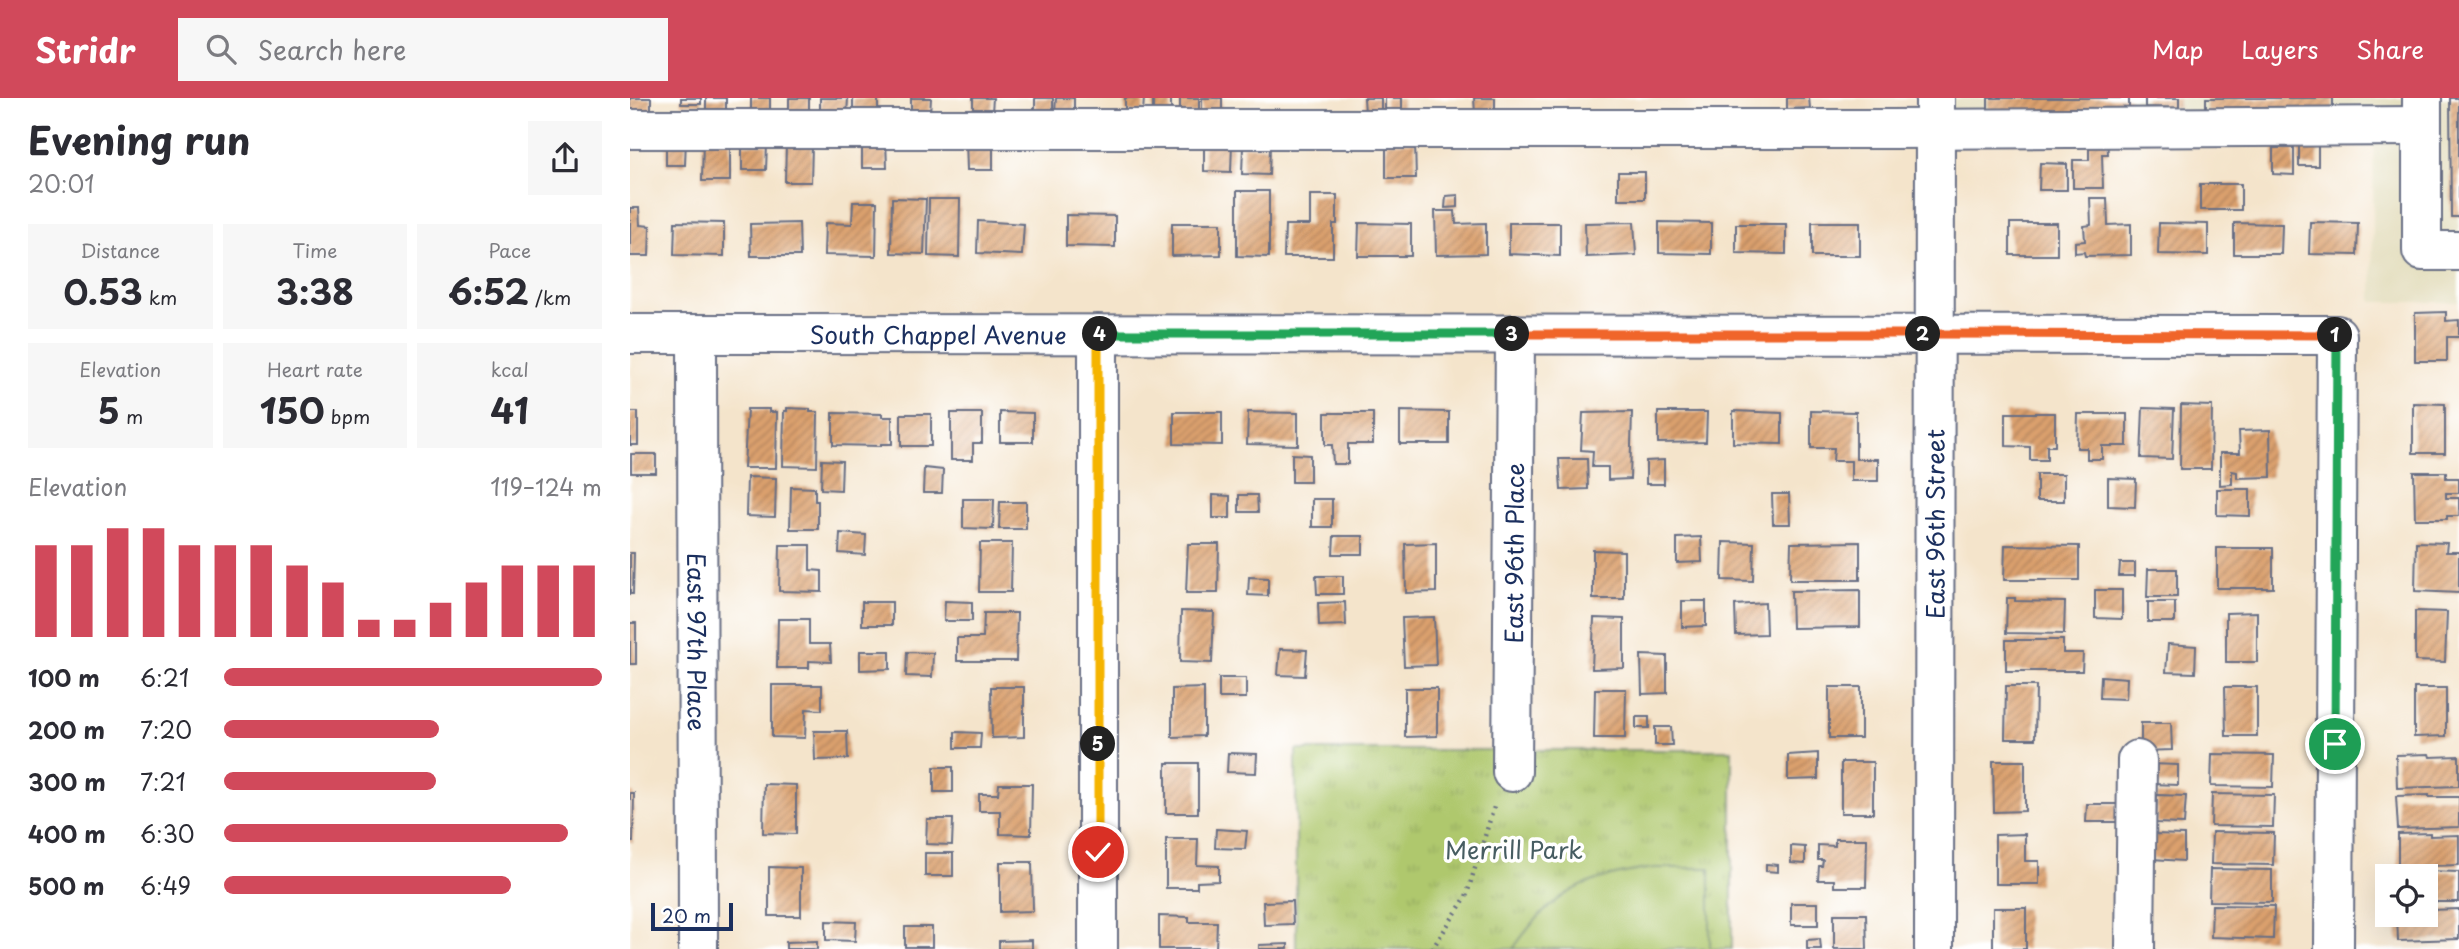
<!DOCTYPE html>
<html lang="en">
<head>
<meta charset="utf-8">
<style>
	body { margin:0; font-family:"Playpen Sans",sans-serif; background:#f7f7f7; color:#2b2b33; height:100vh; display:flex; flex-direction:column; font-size:26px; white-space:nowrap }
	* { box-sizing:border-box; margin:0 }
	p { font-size:23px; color:#7c7c81 }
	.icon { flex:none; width:38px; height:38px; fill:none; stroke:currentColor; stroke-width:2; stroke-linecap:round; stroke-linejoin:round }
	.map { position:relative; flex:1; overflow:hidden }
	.side { display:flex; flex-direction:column; background:#fff; width:630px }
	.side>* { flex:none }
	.fabs { position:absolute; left:1745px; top:766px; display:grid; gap:14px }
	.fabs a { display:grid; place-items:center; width:63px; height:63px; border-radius:0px; background:#fff; box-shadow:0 7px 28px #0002; font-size:35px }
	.scale { position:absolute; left:21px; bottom:18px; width:82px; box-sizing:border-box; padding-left:7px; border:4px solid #1b2f5e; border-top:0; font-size:19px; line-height:24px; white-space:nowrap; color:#1b2f5e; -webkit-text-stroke:5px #fff; paint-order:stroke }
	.pin { position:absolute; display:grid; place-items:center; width:60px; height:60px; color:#fff; margin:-30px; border:4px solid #fff; border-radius:50%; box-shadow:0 2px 7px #0007 }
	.km { position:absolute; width:35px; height:35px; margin:-18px; border-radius:50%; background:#222; color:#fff; font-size:19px; line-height:35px; text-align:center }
	.round { display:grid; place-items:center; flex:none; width:74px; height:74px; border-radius:0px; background:#f7f7f7 }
	.head { display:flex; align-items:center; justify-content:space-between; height:119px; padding:0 28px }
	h1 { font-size:38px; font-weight:700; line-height:52px }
	.metrics { display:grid; grid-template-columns:repeat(3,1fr); gap:10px; height:119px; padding:7px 28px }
	.metrics div { display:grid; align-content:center; border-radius:0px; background:#f7f7f7; text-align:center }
	.metrics b { font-size:35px; font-weight:700 }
	.metrics small { font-size:19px; font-weight:400 }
	.metrics p { font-size:19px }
	.chart { height:196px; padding:14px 28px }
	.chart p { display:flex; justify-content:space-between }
	.chart svg { width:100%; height:126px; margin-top:7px; stroke:#d1495b; stroke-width:6 }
	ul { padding:0 28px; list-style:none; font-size:23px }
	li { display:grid; grid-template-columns:112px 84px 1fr; align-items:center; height:52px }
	li i { height:18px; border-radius:9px; background:#d1495b }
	header { display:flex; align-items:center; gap:42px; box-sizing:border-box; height:98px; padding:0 35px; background:#d1495b; color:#fff }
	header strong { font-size:33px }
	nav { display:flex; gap:38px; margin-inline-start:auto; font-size:24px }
	.search { width:490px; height:63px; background:#f7f7f7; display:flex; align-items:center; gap:18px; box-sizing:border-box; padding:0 24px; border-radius:0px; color:#7c7c81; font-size:26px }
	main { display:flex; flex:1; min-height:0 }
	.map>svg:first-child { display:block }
</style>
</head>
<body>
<header>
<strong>Stridr</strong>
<div class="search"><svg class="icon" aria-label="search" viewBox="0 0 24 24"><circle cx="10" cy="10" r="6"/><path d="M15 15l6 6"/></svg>Search here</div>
<nav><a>Map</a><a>Layers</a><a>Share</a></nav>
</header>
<main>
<section class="side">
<div class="head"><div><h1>Evening run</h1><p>20:01</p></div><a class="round"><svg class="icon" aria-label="share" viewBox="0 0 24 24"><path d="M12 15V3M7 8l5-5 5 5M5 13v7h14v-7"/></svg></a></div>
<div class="metrics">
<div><p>Distance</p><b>0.53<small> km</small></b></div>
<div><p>Time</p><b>3:38</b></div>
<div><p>Pace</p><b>6:52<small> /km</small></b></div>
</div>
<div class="metrics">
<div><p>Elevation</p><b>5<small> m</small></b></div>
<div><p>Heart rate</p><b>150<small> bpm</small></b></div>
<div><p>kcal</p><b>41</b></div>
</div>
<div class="chart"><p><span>Elevation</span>119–124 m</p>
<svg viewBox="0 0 160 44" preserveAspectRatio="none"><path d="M5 44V12M15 44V12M25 44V6M35 44V6M45 44V12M55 44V12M65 44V12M75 44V19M85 44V25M95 44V38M105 44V38M115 44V32M125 44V25M135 44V19M145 44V19M155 44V19"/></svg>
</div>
<ul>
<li><b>100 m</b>6:21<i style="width:100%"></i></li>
<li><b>200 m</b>7:20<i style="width:57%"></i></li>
<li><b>300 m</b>7:21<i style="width:56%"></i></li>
<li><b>400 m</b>6:30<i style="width:91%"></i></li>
<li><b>500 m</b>6:49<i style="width:76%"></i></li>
</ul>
</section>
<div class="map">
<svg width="1829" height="851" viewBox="0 0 1829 851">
	<defs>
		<pattern id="grass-tufts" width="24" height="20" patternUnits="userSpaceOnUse" patternTransform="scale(1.75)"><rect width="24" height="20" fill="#afc86d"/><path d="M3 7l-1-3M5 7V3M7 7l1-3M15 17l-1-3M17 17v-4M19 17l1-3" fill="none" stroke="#96ac61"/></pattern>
		<pattern id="building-hatch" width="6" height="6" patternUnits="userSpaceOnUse" patternTransform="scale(1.75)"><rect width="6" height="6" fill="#dba06d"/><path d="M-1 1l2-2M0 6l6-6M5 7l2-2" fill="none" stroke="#b1835d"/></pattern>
	</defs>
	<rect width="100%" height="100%" fill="#fff"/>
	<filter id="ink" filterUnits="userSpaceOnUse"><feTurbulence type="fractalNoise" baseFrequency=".0143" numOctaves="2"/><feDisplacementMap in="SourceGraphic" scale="14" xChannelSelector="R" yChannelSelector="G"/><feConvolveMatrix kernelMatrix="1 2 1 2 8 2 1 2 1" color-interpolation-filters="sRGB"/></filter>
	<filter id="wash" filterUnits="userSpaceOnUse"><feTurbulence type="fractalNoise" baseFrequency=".00686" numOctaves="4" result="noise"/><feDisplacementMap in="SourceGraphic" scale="28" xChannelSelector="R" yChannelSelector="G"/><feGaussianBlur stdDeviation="1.57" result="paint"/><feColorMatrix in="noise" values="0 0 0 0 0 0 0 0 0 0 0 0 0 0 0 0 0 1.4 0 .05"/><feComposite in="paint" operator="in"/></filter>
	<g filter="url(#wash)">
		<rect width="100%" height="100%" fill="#f4e4cb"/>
		<path fill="#e2dcba" d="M1311,0H1829V204H1742L1744,34L1311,37Z"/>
		<path fill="url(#grass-tufts)" stroke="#657c66" stroke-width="2" d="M666,652H1102V851H666Z"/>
		<path fill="#afc86d" stroke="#657c66" stroke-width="2" d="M1024,770H1080V851H883C923,792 956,780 1024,770Z"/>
		<g id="blocks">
			<path fill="url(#building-hatch)" d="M0,0H21V14H0Z
				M51,0H71V6H51Z
				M76,0H96V11H76Z
				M121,0H140V19H121Z
				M159,0H179V15L159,14Z
				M190,0H218L217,17L190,16Z
				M223,0H248V15L223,14Z
				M281,0H301L300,17L281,16Z
				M343,0H363L362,14H343Z
				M405,0H423V14H405Z
				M426,0H444V14H425Z
				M495,0H514L513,14H495Z
				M523,0H541V16L523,15Z
				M550,0H569V16H550Z
				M572,0H592V17L572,16Z
				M734,0H751V13L735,14Z
				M755,0H772V14H755Z
				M844,0H865V15H845Z
				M1157,0H1179L1180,10L1157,11Z
				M1358,0H1499V19L1358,22Z
				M1515,0H1549V10L1515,9Z
				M1576,0H1703V20L1576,14Z
				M1820,0H1829V119H1821Z
				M36,40L56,41L55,67H36Z
				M336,41H363V72H337Z
				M1459,41H1477L1478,56H1472L1473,90H1443V62H1459Z
				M73,42L100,43V83H72Z
				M256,42L257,70H232V43Z
				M1669,42H1688V68H1669Z
				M574,44L602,45L601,74L574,73Z
				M756,44H785L786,80H756Z
				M112,46H137L136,72H112Z
				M156,47H182L181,84H155Z
				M613,48L640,49L639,77L612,76Z
				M1643,50H1664V77L1643,76Z
				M1410,65L1437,66V92H1409Z
				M988,74H1015V101H988Z
				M1570,86H1611V112H1570Z
				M607,93H639V159L607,158Z
				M680,97H707V126H703V159H654L655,127H680Z
				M828,97V109L815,110L816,98Z
				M262,100L296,101L294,156L261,155Z
				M1460,100H1477L1478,127L1501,126V157L1455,158L1454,154L1445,155V144L1455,143L1454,128L1461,127Z
				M299,101H330L329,159L298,158Z
				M223,104H247L246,158L194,157L195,125L222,126Z
				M0,110H9L10,127L20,128L19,158H0Z
				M805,113H825L826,126L856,125V156L806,157Z
				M436,117L485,118V149L436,148Z
				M348,123L394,126L392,157L347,155Z
				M45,124L94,125V158L44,157Z
				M1004,124L1006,157L956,159L955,125Z
				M1029,124L1081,125V156L1029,155Z
				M1182,124H1230V158H1182Z
				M1680,124L1728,125L1727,157L1679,156Z
				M169,125L170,158H121L120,126Z
				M542,125H591V157L542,158Z
				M729,125L781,126V158H728Z
				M879,125H930V158L879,156Z
				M1380,125H1427V157H1380Z
				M1529,125L1578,126V157L1528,156Z
				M1604,125L1652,126L1651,156H1604Z
				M1106,126H1156V156L1106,155Z
				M1816,214V223L1829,222V239H1817V263H1785V215Z
				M1783,305L1815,306V355H1783Z
				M1551,307L1582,308L1581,371H1550Z
				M157,310L180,311V314H188L187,369L153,368L154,313H157Z
				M1513,310L1544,311L1542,361L1511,360Z
				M117,311H139V314H147L146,370H114Z
				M770,313L819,314V346H770Z
				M1103,313L1152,315V346L1103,345Z
				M1181,313L1226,314V361H1248V383H1221V363H1203L1204,350H1181Z
				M0,314H8V347H0Z
				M370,314L403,315V344H370Z
				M544,314H592V347L544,346Z
				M618,314L668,315V347L617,346Z
				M1002,314L1000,381L978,382V369H962L963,353L951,352L953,315Z
				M1028,314H1077L1076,344L1028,345Z
				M203,315L252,316V319H262V346H251V348L203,347Z
				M321,315H352V345H343V362H321Z
				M695,315H743V346H718V366H703L702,347H695Z
				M1376,315H1425V348H1417V362H1400V349L1376,348Z
				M271,316H301V348H271Z
				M1448,316H1497V348H1472V361H1457V350H1447Z
				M1640,332L1641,379L1607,380V374L1602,373V386L1590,387V355H1610L1609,333Z
				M1,356H26V375H1Z
				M662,356L680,357V384H662Z
				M929,361H957L958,391L931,392Z
				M192,362L212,363L211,392L191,391Z
				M1034,362V386H1016V363Z
				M294,370L313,372L312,395H293Z
				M1784,374H1816V380H1829V395H1816V400H1829V418H1817V421H1785Z
				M1407,376H1434V403H1407Z
				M117,379L146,380L145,419L116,418Z
				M1478,380L1506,381L1505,409L1478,408Z
				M161,389L185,390V403H188V431H160Z
				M1587,391H1620V418L1587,417Z
				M1142,396H1159L1160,426H1143Z
				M583,397L600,398V420H583Z
				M609,397H627L628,414H609Z
				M333,401H364L363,431L333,430Z
				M682,401H702V429H682Z
				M370,404H396V431H369Z
				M210,435L236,437L235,457L209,455Z
				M704,438H733V456H703Z
				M1071,439L1072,464L1047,465V440Z
				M1093,444L1124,445L1123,483L1092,482Z
				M1230,444V482H1160L1161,445Z
				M1786,444L1817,445L1816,454H1829V495L1785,493Z
				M350,445H382L381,494H349Z
				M806,445V494L776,495L775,446Z
				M558,446H589L588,495H556Z
				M150,447H180V472L192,473V494L149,493Z
				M1375,447L1449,448V482H1374Z
				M1587,450H1643V490H1587Z
				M963,452L994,453V501H963Z
				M0,455H4L3,496H0Z
				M1490,465H1505V478H1489Z
				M1518,471H1547V499H1517Z
				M686,478H713V496H687Z
				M619,479L638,480V498L618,497Z
				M1230,492V529L1162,530L1161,493Z
				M1465,492H1492V521L1465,520Z
				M1377,500H1385V503L1435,504L1434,536L1376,535Z
				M315,503L342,504V523H314Z
				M1052,503H1076V528L1052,529Z
				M232,504H262V527H232Z
				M715,504L716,527L689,528L688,505Z
				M1518,504H1545V524H1518Z
				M1135,505L1136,536L1106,537L1105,507Z
				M551,513L584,514L582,565L550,564Z
				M1785,513L1817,514L1815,564L1785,563Z
				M1627,514V564H1596V515Z
				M354,515H387L386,563H327V540H353Z
				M804,519L806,567L774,568L772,520Z
				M964,520L994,521V570L962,571Z
				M148,521H179V546H200L201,564L179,563V570H147Z
				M0,525H6V566H0Z
				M1376,542H1433V555H1453L1452,573H1376Z
				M1538,546L1566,548L1565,575L1536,574Z
				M650,551L677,552L675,578L648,577Z
				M230,553H260V571L230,572Z
				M277,554L303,555L302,579L276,578Z
				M1011,557L1037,558V595L1012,596Z
				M1471,578L1497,580L1496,601L1470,600Z
				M589,580H616V600H589Z
				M142,587H192V612L176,611L175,640L142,639Z
				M1376,588H1406L1405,641H1375Z
				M361,589H394V639L362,640Z
				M1199,589H1231V640H1199Z
				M1595,589H1627V638H1596Z
				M574,590V638L542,639V591Z
				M775,590H807V638L775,639Z
				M1784,590H1816V638L1784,639Z
				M965,591H996L995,640H964Z
				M1006,619H1019V630H1006Z
				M1511,625H1541L1542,652L1511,653Z
				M1025,629H1041L1042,647H1025Z
				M184,633H217L218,661L185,662Z
				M325,634L351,635L350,650H325Z
				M598,655L627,656L626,675L597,674Z
				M1188,655V681L1158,682V657Z
				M1582,656L1644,657L1643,689L1581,688Z
				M1799,656L1800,659L1829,658V688L1767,690L1766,657Z
				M1363,663H1395V713L1364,714Z
				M1211,664H1243V715H1211Z
				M536,665H568V715H536Z
				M1521,666L1548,667V687L1520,686Z
				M304,669H323V694H304Z
				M134,686L166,687V736L133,735Z
				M369,686H402L401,737L370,736V713H349V696H368Z
				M0,695H4L3,744H0Z
				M1582,696L1644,697L1643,729L1581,728Z
				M1527,697L1556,698L1554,726L1526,725Z
				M1799,697V699H1829V729L1768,731L1766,698Z
				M1457,706H1487V724H1456Z
				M297,721H323L322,747L296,746Z
				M586,731L617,733L615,751L585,750Z
				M1582,734L1644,735L1643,767L1581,766Z
				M1800,735V738L1829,737V767L1768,769V736Z
				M1395,736V763H1409V786H1365V737Z
				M1523,736L1554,737V763L1522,761Z
				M536,741H568L567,767L589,768V783L567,784V790H536Z
				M1205,741H1237L1236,789H1204V782H1188L1189,768H1192L1193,762H1188V747L1205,748Z
				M1161,748L1175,749V766L1161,765Z
				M295,755H323V778H295Z
				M370,764H402L403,813L370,814Z
				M1136,766L1148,767V774L1136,773Z
				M139,769L171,770V818H139Z
				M1580,771L1642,772V804L1579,803Z
				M1766,772L1829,774V804H1796V779H1766Z
				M662,803L663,826L634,827L633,804Z
				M1161,805H1188V827H1161Z
				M1582,807L1644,808L1643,841L1581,839Z
				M1363,810H1396V851H1363Z
				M1796,810H1800V812L1829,811V841L1768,843L1767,817H1796Z
				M1204,816H1236L1237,851H1204Z
				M529,818L559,819V824H587L586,851H529Z
				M196,823L226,824L225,843L196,842Z
				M275,829H302V849H275Z
				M1190,841L1191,851H1177V842Z
				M402,842V851H369V843Z
				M187,843V851H156V844Z
				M658,846V851H629V847Z"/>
		</g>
	</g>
	<g filter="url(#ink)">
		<use href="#blocks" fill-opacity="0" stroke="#676e84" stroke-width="2"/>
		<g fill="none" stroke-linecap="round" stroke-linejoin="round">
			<g stroke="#676e84" stroke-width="42">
				<g id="minor">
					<path d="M1792,0V153H1829"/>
					<path d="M0,31H1260L1792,28"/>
					<path id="s1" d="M0,236L1707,237L1704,851"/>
					<path id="s2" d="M67,236L68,851"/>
					<path id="s3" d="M882,674L885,236"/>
					<path d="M468,851V236"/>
					<path id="s4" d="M1304,851L1305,0"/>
					<path d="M1505,851L1507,662"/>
				</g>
			</g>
			<path stroke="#676e84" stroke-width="4.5" stroke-dasharray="2 5" stroke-linecap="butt" d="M802,851L836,799L864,709"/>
			<use href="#minor" stroke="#fff" stroke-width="38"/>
		</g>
	</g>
	<g fill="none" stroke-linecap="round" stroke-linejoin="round" filter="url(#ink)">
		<g stroke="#fff" stroke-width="14">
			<path id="split-1" d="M1705,237H1707L1705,646"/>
		</g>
		<g stroke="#fff" stroke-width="14">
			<path id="split-2" d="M1293,236L1705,237"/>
		</g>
		<g stroke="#fff" stroke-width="14">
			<path id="split-3" d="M882,236H1293"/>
		</g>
		<g stroke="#fff" stroke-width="14">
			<path id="split-4" d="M470,236H882"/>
		</g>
		<g stroke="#fff" stroke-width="14">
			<path id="split-5" d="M468,646V236H470"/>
		</g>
		<g stroke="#fff" stroke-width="14">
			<path id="split-6" d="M468,754V646"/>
		</g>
		<use href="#split-1" stroke="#22a559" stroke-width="9"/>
		<use href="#split-2" stroke="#f0652b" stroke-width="9"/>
		<use href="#split-3" stroke="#f0652b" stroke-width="9"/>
		<use href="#split-4" stroke="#22a559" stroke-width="9"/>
		<use href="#split-5" stroke="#f5b400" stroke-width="9"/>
		<use href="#split-6" stroke="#f5b400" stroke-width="9"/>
	</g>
	<g text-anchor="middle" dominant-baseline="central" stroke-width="7" stroke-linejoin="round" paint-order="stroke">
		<g font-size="24" fill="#1b2f5e" stroke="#fff">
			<text stroke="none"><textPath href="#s1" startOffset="308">South Chappel Avenue</textPath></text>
			<text stroke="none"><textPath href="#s4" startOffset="425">East 96th Street</textPath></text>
			<text stroke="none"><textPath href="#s3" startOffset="219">East 96th Place</textPath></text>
			<text stroke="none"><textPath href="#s2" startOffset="308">East 97th Place</textPath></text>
		</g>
		<g font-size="24" fill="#475d62" stroke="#fff">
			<text x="884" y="751">Merrill Park</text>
		</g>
	</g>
</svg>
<div class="fabs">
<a><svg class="icon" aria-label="locate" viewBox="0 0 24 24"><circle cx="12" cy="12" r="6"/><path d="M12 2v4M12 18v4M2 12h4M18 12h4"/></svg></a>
</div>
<div class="scale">20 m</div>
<div class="pin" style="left:1705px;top:646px;background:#1e9e55"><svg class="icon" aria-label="arrive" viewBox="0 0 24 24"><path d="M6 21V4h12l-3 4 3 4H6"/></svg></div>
<div class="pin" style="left:468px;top:754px;background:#d93025"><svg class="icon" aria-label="check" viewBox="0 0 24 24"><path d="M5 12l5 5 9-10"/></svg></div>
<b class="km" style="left:1705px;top:237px">1</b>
<b class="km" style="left:1293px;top:236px">2</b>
<b class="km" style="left:882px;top:236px">3</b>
<b class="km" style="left:470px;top:236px">4</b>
<b class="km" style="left:468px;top:646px">5</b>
</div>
</main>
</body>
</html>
